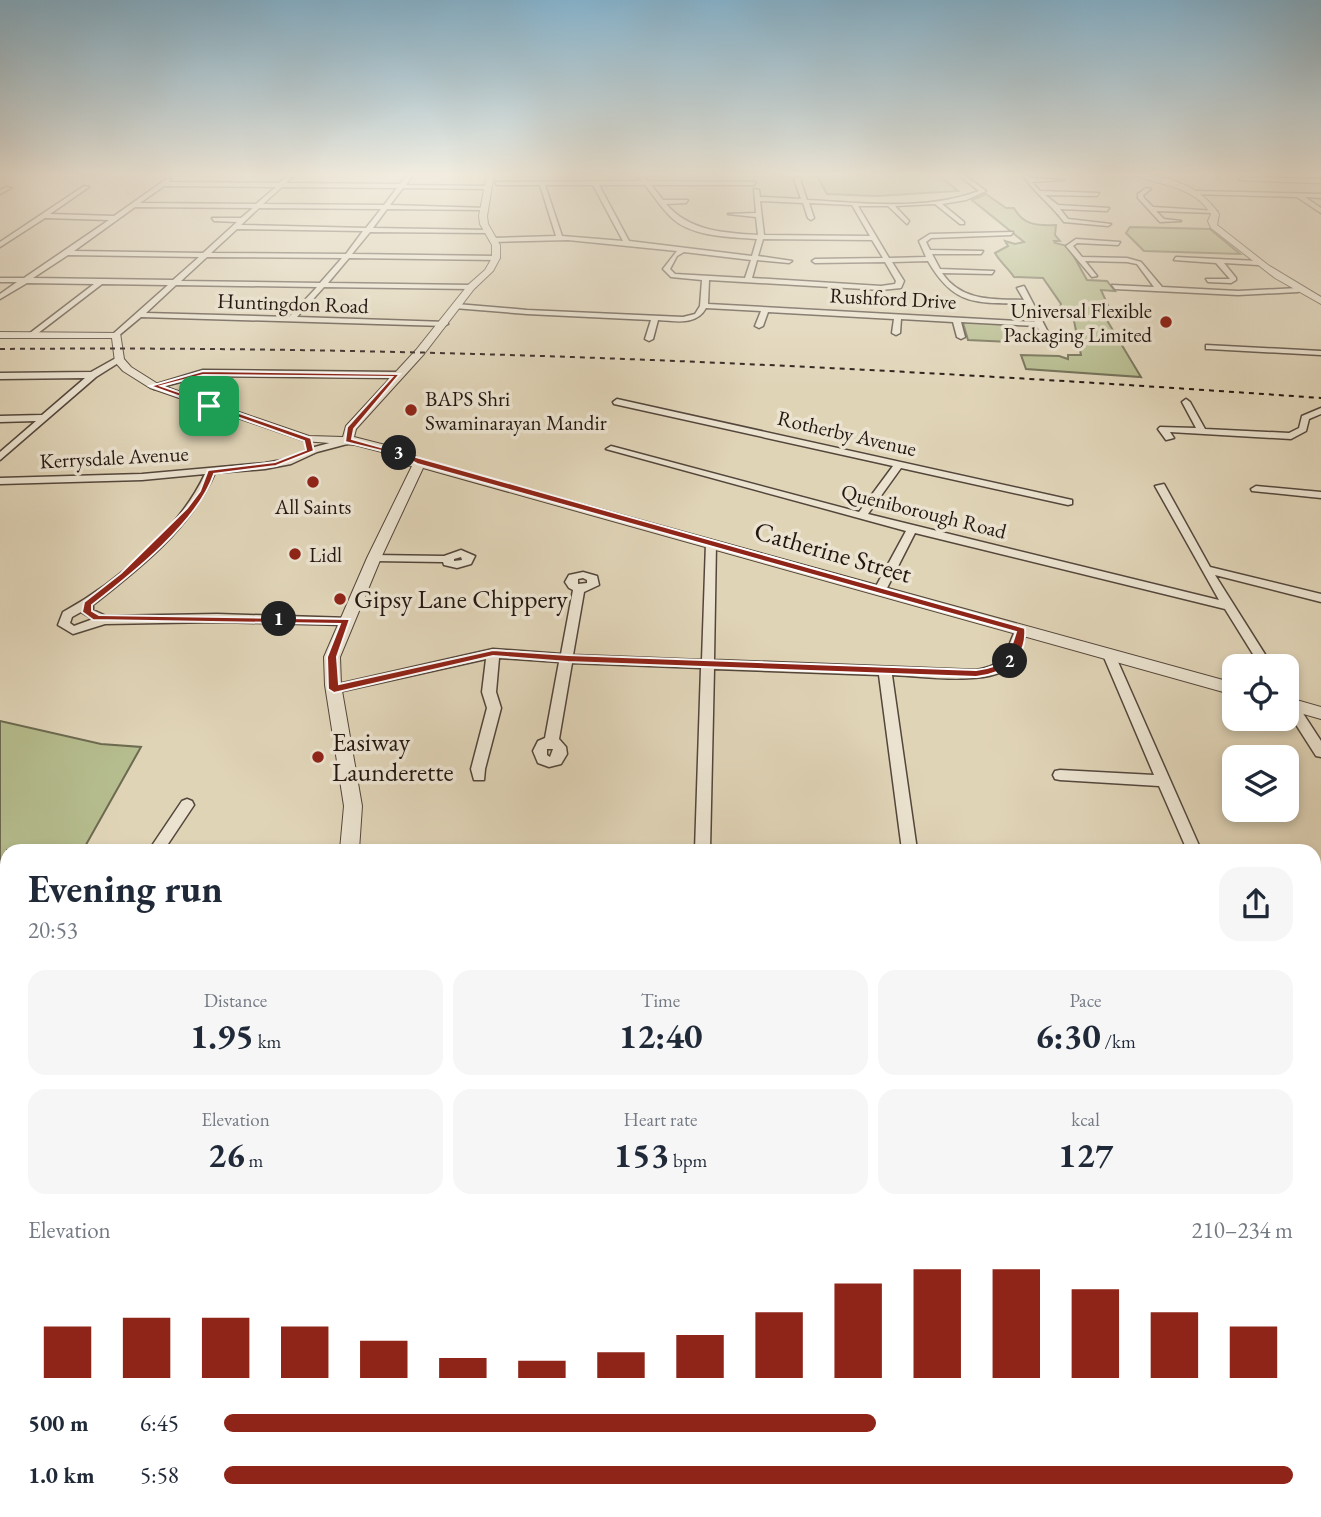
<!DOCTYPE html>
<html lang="en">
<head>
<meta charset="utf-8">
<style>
	body { margin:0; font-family:"EB Garamond",serif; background:#f6f6f7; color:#1f2937; height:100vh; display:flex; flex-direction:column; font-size:26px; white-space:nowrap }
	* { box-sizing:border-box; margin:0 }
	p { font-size:23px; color:#747a83 }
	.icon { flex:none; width:38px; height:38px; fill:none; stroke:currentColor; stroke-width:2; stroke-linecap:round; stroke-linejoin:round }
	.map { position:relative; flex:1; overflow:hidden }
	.drawer { position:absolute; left:0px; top:844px; width:1321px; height:674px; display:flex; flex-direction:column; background:#fff; border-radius:21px 21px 0 0; box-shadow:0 4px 10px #0003 }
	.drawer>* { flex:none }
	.fabs { position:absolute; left:1222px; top:654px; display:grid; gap:14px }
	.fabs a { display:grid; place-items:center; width:77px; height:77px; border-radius:14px; background:#fff; box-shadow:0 4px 10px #0003; font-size:35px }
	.pin { position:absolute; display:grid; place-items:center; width:60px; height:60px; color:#fff; margin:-30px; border-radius:14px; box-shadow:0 4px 10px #0006 }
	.km { position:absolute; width:35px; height:35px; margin:-18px; border-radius:50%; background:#222; color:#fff; font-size:19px; line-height:35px; text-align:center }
	.round { display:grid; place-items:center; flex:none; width:74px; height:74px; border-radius:21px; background:#f6f6f7 }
	.overview { display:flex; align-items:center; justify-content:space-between; height:119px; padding:0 28px }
	h1 { font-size:38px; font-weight:700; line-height:52px }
	.metrics { display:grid; grid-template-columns:repeat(3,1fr); gap:10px; height:119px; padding:7px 28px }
	.metrics div { display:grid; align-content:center; border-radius:18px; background:#f6f6f7; text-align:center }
	.metrics b { font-size:35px; font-weight:700 }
	.metrics small { font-size:19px; font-weight:400 }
	.metrics p { font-size:19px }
	.chart { height:196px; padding:14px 28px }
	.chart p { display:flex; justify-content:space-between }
	.chart svg { width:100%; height:126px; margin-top:7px; stroke:#8f2418; stroke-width:6 }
	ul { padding:0 28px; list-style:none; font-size:23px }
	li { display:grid; grid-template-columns:112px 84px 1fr; align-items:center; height:52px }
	li i { height:18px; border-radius:9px; background:#8f2418 }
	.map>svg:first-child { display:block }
</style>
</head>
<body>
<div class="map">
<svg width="1321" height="1517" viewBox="0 0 1321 1517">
	<rect width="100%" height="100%" fill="#e0d4b7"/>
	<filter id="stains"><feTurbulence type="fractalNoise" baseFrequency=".00286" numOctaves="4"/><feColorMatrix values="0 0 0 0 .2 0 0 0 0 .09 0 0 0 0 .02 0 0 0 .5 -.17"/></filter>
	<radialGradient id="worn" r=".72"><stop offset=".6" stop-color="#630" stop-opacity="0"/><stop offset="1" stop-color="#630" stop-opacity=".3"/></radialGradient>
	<path fill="#b5bc8d" stroke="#6c6a50" stroke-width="2" d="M816,174H938L958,191L877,196L827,194Z
		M986,194L1006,208H1014C1023,224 1034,226 1056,225L1055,235L1060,241H1054L1055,243L1068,246L1087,280L1107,281L1115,291L1101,290L1111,312H1102L1141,377L1026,369L1021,355L1059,356L1068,359V355H1081L1072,311L1059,310L1061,304L1043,278L1014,277C1008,268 1000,262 995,253L1008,246L1005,241L1015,244L1024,242L972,200Z
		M1130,227L1210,229L1240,254L1144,251L1126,233Z
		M970,320L1003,322L1010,342L968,340L963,323Z
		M0,721L101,744L141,747L83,850H7V1133L0,1132Z"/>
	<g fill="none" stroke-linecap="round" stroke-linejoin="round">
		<g stroke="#53463b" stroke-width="3">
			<path id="minor" d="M289,174H295L286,183L400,184L408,174H413L406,185L489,186L487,189L403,188L390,205L487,208L484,210L387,209L373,228L488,230L490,233L370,232L352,254L496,256L499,258L496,260L349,258L328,283L471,285L475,287L471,289L324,287L297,317L447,322L448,324L444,326L141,317L117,337L113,335L114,333L168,285L102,284L33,337L29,335L30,333L94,284L27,283L0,299V294L17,282H0V278H24L109,220L45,218L0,247V242L84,186L89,187L50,214L114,216L168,178L171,180L168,182L279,183ZM164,186L276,187L256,204L140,203ZM282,187L397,188L384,205L263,204ZM135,207L253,208L241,218H212L214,221L237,222L203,253L74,251ZM259,208L381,209L366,228L241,225ZM237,229L363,231L346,254L211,253ZM68,255L199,257L173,280L33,278ZM207,257L342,258L320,283L181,281ZM176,285L317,287L289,317L146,313Z
				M636,174H642L648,181L756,182L754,185H651L663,200H688L686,203L666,204C689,231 724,233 758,235L756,217L728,214L756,213L754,189L759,190L760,197L801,199L794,179L797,177L800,179L807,200C863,203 926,211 979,191L957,174H963L986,191L966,200L942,204L964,222V224H960L935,204L895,206L909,221L907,224L888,206H858L889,258L926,257L919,241L930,234L1013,232L1011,235L931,238L926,242L930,250L983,251L981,254H932L940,269L994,271L992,274L942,273C962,302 993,299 1024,300L1017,288L1024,286L1049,334L1074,340L1070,342L1043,338L1037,326L961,322L965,337L961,339L957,337L953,322L901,319L900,333L896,335L892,333L894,319L768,312L763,326L759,328L755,326L761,311L706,308C696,326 676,321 658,320L653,339L649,341L645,339L651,320L527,314L454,308L453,306L457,304L527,310L683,317L695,314L700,306L702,280L671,277L663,269L677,251L568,240L493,242L490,240L493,238L556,236L540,185H497L495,182L642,181ZM545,185H593L623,241L562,236ZM599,185H645C654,196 662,209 673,219C693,237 731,237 757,239L752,256L629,241ZM760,201L803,203L808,218L811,220L814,218L809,203L852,205L870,236L764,235ZM763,239L872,240L883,258L815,259L812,261L815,263L885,262L896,281L895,284L881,286L752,278L757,260L789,263L792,261L758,256ZM684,252L751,260L745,278L675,274L670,269L677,256ZM928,261C955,308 978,302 1026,304L1035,322L708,304L709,280L881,290L901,288L904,281L892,262Z
				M1022,174H1027L1030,178L1064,180L1032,182L1040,191L1099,193L1097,196L1045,195L1058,205L1109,208L1107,211L1060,209L1068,219L1111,224L1108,226L1064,222C1051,204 1033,192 1022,174Z
				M1241,177L1321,179V183L1239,180Z
				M6,187L11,188L0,194V190Z
				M1146,188L1151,189L1143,195L1144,198L1153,207L1217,211L1214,213L1156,211L1164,219L1181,221L1160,222L1138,198V194Z
				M1193,191L1321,194V198L1305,197L1321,208V213L1297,197L1191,194Z
				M1076,239L1120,242L1118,245L1077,243L1073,246L1082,257L1127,258L1141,262L1162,287L1238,291L1298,288L1302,290L1298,292L1238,295L1115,289L1112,285L1154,287L1137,264L1127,262L1085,261L1097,276L1092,277L1066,246Z
				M1176,257L1258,261L1261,263L1258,265L1224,263L1236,278V280L1231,283L1208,282L1206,279H1230L1216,263L1174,260Z
				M1206,345L1321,351V355L1209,349H1206Z
				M116,358L123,360L96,377L0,460V452L36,421L0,422V416L42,415L85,378L0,379V373L91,372Z
				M203,370L398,372L402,375L398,378L203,376L154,389L150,386Z
				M617,399L1072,500V504L1068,505L901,468L868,514L1219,600L1155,486L1164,484L1210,567L1321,594V602L1215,575L1273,667H1261L1225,609L915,533L886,590L880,594L876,593L874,590L906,531L606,449L611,446L859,512L893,466L614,404L613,402Z
				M1186,399L1190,402L1205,429L1289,433L1299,428L1302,416L1321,408V414L1309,419L1306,431L1291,439L1170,432L1174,438L1166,440L1158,429L1160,427L1196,428L1182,402Z
				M348,438L351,439V443L317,452L291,464L265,469L215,473C190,529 140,568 93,605V610L106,616L217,614L350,618L352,621L346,625L217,622L105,624L73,634L58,625L63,612C116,583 179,530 205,474L142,480L0,484V478L142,474L265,463L288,459L311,448ZM81,612L93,619L74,626L70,623L72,617Z
				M1256,486L1321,492V498L1252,491L1251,489Z
				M711,540L716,543L714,660L976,670C1009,664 1004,653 1017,627H1025L1027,630C1023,642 1020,656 1012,665C992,687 920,676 892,675L917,850H902L879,675L714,669L710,850H695L701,668L572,663L559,739L566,747L567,754L561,764L549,767L538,763L533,751L538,741L545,738L559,662L499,658L496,692L501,708L485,769L484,780H474L471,769L487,708L482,692L486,659L334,693L328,689L334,685L493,649L561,654L573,590L569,588L565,582L569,575L583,572L597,576L599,585L584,592L573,655L702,660L706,543ZM583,578L587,580V583L578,584V579ZM547,749H553L550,757L547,755Z
				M461,550L475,556L471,564L457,568L444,565L443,562L374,561L368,558L374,555L444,556ZM461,557L462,560L454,561V559Z
				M1109,651L1115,655L1201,850H1187L1159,786L1060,780L1055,779L1053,775L1055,771L1060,770L1154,775L1103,655Z
				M1286,694L1291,695L1321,741V757L1316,756L1286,709Z
				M187,799L192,801L194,805L164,850H149L182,801Z
				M1314,1103H1321V1150L1314,1147Z
				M791,1510H815L816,1517H790Z
				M1161,1510H1186L1187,1517H1161Z"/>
		</g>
		<g stroke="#53463b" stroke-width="2">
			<path id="tertiary" d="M487,174H494L487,216L488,224L500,245V258L493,271L474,289L424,354L356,429L354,437L409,451L419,459L1234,683V695L423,468L381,558L340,657L341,685L362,806L359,850H340L344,806L325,685L324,657L367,558L412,466L395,464V458H403L401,457L355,445L304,441L150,388L123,371L115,362L112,338H0V332L120,333L124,359L131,367L158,384L309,436L343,437L346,426L416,350L468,285L485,270L492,258V245L480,224L479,216Z
				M1132,174C1165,174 1200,185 1219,214L1217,225L1268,265L1321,297V304L1275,278L1211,228L1208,221L1211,214C1193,185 1160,186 1132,174Z
				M1286,697L1321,707V719L1286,709Z
				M88,1510H120L118,1517H86Z"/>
		</g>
		<use href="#minor" fill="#ebe3d0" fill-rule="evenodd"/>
		<use href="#tertiary" fill="#ebe3d0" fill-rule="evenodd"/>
		<path stroke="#241712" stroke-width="2" stroke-dasharray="5 5" stroke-linecap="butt" d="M0,349C441,345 881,367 1321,398"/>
	</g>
	<linearGradient id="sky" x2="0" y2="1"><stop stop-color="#86b6d2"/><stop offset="0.45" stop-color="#f1ecdf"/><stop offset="1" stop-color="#f1ecdf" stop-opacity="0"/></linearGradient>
	<rect width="1321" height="387" fill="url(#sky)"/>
	<path fill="#8f2418" stroke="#fff" stroke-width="2" fill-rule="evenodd" d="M203,371L400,374L354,429L352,439L1025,628C1028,658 1004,674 976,677L568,662L493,656L334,693L328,689L327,657L340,624L93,620L82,612L84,602L121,573L187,508L200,491L208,470L275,462L306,450L304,441L150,386ZM203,375L392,377L347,427L345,442L402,456L417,464L1016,632C1008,657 1005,667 976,670L568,655L493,650L339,684L337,657L350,619L99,615L92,611V605C132,574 198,522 214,474L276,466L314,451L311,438L161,386Z"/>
	<g fill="#8f2418" stroke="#ebe3d0" stroke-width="2.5">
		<circle cx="1166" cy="322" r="7"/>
		<circle cx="411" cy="410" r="7"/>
		<circle cx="313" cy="482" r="7"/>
		<circle cx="295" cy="554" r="7"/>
		<circle cx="340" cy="599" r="7"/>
		<circle cx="318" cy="757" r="7"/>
	</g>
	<g text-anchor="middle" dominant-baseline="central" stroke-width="7" stroke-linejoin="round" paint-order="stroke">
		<g font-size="21" fill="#241712" stroke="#ebe3d0">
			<text transform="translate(893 298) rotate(3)">Rushford Drive</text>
			<text transform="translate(293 303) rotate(2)">Huntingdon Road</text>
			<text transform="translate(847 433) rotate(13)">Rotherby Avenue</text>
			<text transform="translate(114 457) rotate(-3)">Kerrysdale Avenue</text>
			<text transform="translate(924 511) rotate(14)">Queniborough Road</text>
		</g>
		<g font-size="21" fill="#241712" stroke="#ebe3d0" text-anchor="start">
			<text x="1152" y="310" text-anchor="end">Universal Flexible<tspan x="1152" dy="24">Packaging Limited</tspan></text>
			<text x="425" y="398">BAPS Shri<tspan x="425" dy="24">Swaminarayan Mandir</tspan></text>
			<text x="313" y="506" text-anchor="middle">All Saints</text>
			<text x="309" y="554">Lidl</text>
		</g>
		<g font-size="26" fill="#241712" stroke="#ebe3d0">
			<text transform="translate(833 552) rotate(16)">Catherine Street</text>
		</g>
		<g font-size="26" fill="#241712" stroke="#ebe3d0" text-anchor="start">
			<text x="354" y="599">Gipsy Lane Chippery</text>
			<text x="332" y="742">Easiway<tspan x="332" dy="30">Launderette</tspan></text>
		</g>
	</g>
	<rect width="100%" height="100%" filter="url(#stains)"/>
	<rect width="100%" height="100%" fill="url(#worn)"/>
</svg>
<div class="fabs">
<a><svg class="icon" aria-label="locate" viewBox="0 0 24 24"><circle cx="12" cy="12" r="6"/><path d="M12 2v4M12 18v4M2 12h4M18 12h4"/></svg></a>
<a><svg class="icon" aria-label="layers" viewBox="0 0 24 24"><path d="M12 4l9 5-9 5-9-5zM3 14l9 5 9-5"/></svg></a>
</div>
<div class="pin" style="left:209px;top:406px;background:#1e9e55"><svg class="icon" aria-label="arrive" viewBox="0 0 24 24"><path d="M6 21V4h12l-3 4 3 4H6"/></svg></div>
<b class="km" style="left:279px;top:619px">1</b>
<b class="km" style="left:1010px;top:661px">2</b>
<b class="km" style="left:399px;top:453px">3</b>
<section class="drawer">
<div class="overview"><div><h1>Evening run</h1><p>20:53</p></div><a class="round"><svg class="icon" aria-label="share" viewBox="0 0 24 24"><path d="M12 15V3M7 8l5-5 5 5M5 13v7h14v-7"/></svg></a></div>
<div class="metrics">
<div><p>Distance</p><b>1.95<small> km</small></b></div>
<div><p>Time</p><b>12:40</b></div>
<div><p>Pace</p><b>6:30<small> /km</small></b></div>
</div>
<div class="metrics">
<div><p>Elevation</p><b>26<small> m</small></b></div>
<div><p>Heart rate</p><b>153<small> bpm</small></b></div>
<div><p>kcal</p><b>127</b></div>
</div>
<div class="chart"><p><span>Elevation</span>210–234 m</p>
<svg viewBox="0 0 160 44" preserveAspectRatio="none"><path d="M5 44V26M15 44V23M25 44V23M35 44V26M45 44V31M55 44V37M65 44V38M75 44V35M85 44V29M95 44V21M105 44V11M115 44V6M125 44V6M135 44V13M145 44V21M155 44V26"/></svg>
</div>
<ul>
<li><b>500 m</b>6:45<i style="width:61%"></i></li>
<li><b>1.0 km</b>5:58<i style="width:100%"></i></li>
</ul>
</section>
</div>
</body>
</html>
